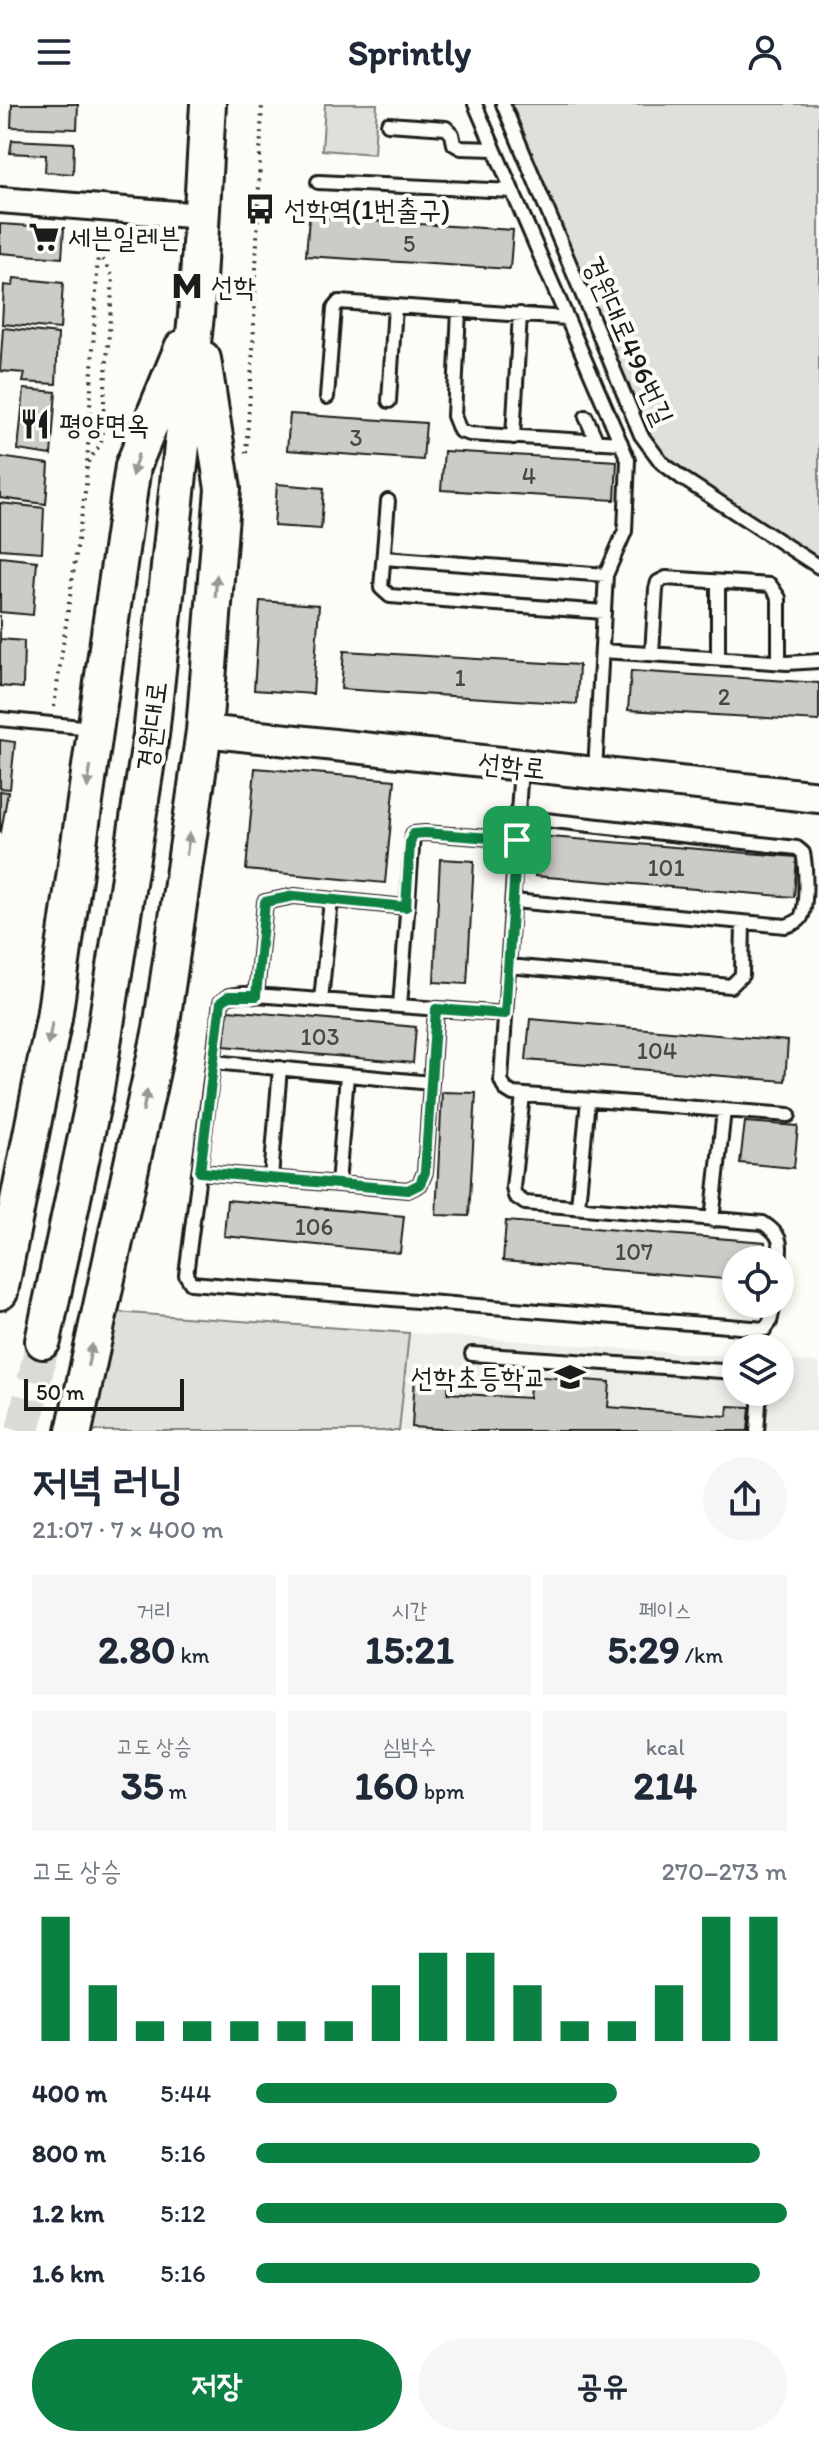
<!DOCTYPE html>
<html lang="ko">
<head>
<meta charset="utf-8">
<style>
	body { margin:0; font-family:Itim,"Poor Story",sans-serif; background:#f6f6f7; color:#1f2937; height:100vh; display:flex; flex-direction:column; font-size:30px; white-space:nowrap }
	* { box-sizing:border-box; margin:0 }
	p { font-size:26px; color:#747a83 }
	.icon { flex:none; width:44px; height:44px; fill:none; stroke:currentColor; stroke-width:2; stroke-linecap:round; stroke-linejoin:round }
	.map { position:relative; height:1327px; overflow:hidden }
	.side { display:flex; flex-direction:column; background:#fff; flex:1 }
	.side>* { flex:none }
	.tools { position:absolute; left:722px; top:1142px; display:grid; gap:16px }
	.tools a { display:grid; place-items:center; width:72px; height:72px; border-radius:50%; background:#fff; box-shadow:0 4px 12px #0003; font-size:40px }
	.scale { position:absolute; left:24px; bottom:20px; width:160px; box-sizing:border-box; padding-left:8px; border:4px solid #1c1c1c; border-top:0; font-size:22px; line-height:28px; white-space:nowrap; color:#1c1c1c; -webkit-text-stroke:6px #fdfcf7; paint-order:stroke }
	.pin { position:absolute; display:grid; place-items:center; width:68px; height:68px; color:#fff; margin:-34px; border-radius:16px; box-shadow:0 4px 12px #0006 }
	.round { display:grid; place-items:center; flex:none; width:84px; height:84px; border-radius:42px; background:#f6f6f7 }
	.head { display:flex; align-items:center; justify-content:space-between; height:136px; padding:0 32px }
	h1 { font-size:44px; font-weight:700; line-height:60px }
	.metrics { display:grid; grid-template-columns:repeat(3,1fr); gap:12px; height:136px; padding:8px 32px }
	.metrics div { display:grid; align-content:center; border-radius:0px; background:#f6f6f7; text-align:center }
	.metrics b { font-size:40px; font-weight:700 }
	.metrics small { font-size:22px; font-weight:400 }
	.metrics p { font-size:22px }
	.chart { height:224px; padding:16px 32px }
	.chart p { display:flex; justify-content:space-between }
	.chart svg { width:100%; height:144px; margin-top:8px; stroke:#0b8043; stroke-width:6 }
	.cta { display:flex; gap:16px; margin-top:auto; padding:16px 32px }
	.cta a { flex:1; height:92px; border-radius:48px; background:#0b8043; color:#fff; font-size:32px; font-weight:700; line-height:92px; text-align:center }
	.cta a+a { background:#f6f6f7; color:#1f2937 }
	ul { padding:0 32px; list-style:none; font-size:26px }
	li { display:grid; grid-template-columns:128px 96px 1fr; align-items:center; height:60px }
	li i { height:20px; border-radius:10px; background:#0b8043 }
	header { display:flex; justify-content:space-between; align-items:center; height:104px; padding:0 32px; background:#fff; font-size:36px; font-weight:700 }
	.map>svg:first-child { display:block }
</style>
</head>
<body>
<header><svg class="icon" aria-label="menu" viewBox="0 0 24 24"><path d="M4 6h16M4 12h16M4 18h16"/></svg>Sprintly<svg class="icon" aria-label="person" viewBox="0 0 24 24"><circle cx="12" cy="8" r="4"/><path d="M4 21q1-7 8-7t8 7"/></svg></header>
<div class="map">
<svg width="819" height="1327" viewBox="0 0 819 1327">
	<rect width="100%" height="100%" fill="#fdfcf7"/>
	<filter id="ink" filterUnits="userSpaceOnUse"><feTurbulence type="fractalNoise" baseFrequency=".0125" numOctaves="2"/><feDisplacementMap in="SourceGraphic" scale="16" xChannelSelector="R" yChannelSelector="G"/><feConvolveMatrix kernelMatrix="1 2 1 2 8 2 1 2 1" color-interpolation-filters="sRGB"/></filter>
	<g filter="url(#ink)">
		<path fill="#eeede9" d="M409,1229L736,1253V1288H780V1256L819,1259V1327H399Z"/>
		<path fill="#e0dfdb" stroke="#7e7e7c" stroke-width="2" d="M325,0H377L374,50L322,46Z
			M501,0H819V463L682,374L641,331Z
			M100,1207L409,1229L399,1327H74Z"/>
		<path fill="#cccbc8" stroke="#1c1c1c" stroke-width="2" d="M12,0H78L77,25L11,23Z
			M12,36L74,39L73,70L45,68L46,51L10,49Z
			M309,113L513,126L510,165L306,152Z
			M0,120L64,124L62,154L0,149Z
			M14,174L63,179L60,225L2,220L4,181L13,182Z
			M3,224L58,230L56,280L23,278L25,269L0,267Z
			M24,285L56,288L51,351L18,346Z
			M290,310L426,319L423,356L287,346Z
			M444,347L617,357L615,396L441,386Z
			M0,353L49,360L46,400L0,394Z
			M277,380L324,384L321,425L274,422Z
			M0,399L44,404L42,448L0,445Z
			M0,453L37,457L33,511L0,508Z
			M260,497L319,501L313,590L254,586Z
			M0,511V535L24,537L23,584L0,582Z
			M344,547L579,561L577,600L341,585Z
			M631,567L819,579V617L628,606Z
			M0,636L15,638L10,685L0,684Z
			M255,664L395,676L385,779L246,766Z
			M0,687L8,688L1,728L0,727Z
			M538,732L797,753L794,793L535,772Z
			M440,755L474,757L467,880L434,878Z
			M228,906L416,923L413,959L224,942Z
			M530,915L788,937L785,977L526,956Z
			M442,988L476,989L469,1112L436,1111Z
			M745,1018L798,1022L794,1064L740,1059Z
			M227,1096L404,1112L400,1149L224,1132Z
			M506,1117L765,1138L764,1156H736V1176L503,1157Z
			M415,1270L449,1273L448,1289L529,1294L531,1272L610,1278L608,1303L727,1312L728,1302L750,1303L748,1327H470L412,1323Z"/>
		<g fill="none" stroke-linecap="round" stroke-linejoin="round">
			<path stroke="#dbdad6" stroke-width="34" stroke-dasharray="34 17" stroke-linecap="butt" d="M23,1327L43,1237"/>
			<g stroke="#1c1c1c" stroke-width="18">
				<path id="service" d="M475,0L628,356L625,427L606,471L595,667
					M503,0L641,331L661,358L682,374L819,463
					M388,20L446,24L452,30L454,40L461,44L494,45
					M318,78L512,87
					M459,206L454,312L460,327L470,330L621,339
					M327,293L334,204L339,198L566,214
					M389,297L395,202
					M586,313L597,338
					M513,333L520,210
					M388,397L381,484L390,492L604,508
					M384,454L606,471
					M602,547L787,559L819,557
					M652,550L656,485L658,478L666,474L770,481L779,494V558
					M718,554V478
					M0,615L92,624
					M521,662L501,976L505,985L513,990L789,1011
					M513,797L786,822C792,820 800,818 802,811C807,799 806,762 803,749L797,744L518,713
					M508,862L731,882L742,871L743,818
					M256,892L265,798L294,792L406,803
					M321,896L331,796
					M400,902L413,730L425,729L517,736
					M505,910L243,890L229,892L221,898L186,1171L191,1179L765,1225L770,1218L774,1200
					M214,958L431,979
					M523,991L513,1083L515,1092L525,1099L763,1119C780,1130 782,1137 779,1156
					M200,1068L408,1086L420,1080L425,1068L436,905
					M271,1074L280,964
					M338,1080L347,971
					M578,1102L588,996
					M712,1116L724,1006
					M472,1250L736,1268
					M757,1327L760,1288"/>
			</g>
			<g stroke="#1c1c1c" stroke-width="30">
				<path id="minor" d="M0,96L202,112"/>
			</g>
			<g stroke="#1c1c1c" stroke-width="36">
				<path id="tertiary" d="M204,627L819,693"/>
			</g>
			<g stroke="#1c1c1c" stroke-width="40">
				<path id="secondary" d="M0,1188L54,914L133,362L182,244
					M43,1237L96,985L151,631L196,211L208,0
					M74,1327L161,925L204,627L223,385L203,255"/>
			</g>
			<path stroke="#1c1c1c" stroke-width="4" stroke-dasharray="2 6" stroke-linecap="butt" d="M246,349L253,246L262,0
				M88,358L101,339L113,173L98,148L100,127
				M54,603L86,381L98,148"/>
			<use href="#service" stroke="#fdfcf7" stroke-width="12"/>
			<use href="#minor" stroke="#fdfcf7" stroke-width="24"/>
			<use href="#tertiary" stroke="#fdfcf7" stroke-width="30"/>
			<use href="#secondary" stroke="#fdfcf7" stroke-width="34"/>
		</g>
		<defs><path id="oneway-solid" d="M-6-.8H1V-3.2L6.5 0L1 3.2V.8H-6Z" transform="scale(2)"/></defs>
		<g fill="#989794">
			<use href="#oneway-solid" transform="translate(135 361) rotate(106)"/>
			<use href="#oneway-solid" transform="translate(216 482) rotate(-86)"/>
			<use href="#oneway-solid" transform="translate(89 673) rotate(98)"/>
			<use href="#oneway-solid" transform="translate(188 740) rotate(-82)"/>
			<use href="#oneway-solid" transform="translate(50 930) rotate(101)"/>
			<use href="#oneway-solid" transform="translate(145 997) rotate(-78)"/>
			<use href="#oneway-solid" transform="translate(90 1251) rotate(-78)"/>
		</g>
	</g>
	<g fill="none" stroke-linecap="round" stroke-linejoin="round" filter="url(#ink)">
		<g stroke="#fff" stroke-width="16">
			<path id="route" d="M425,729L517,736L505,910L436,905L425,1068L420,1080L408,1086L200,1068L221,898L229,892H256L265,798L294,792L406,803L410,739L413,730Z"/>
		</g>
		<use href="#route" stroke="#0b8043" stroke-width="10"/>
	</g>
	<defs>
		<g id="bus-bare" transform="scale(2.4)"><path d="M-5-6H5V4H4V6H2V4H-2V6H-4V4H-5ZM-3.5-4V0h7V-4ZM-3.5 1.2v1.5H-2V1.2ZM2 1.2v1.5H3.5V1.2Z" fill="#1c1c1c" stroke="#fdfcf7" stroke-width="2.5" paint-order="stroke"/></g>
		<g id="supermarket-bare" transform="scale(2.4)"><path d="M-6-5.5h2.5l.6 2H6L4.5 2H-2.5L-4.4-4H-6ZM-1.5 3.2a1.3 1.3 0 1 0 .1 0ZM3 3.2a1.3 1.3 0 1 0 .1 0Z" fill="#1c1c1c" stroke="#fdfcf7" stroke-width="2.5" paint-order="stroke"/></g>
		<g id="metro-bare" transform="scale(2.4)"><path d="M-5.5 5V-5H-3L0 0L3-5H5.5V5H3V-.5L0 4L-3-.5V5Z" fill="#1c1c1c" stroke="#fdfcf7" stroke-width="2.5" paint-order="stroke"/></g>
		<g id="restaurant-bare" transform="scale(2.4)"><path d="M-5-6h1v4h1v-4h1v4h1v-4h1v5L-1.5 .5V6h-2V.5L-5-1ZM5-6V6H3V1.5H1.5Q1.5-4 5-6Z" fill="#1c1c1c" stroke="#fdfcf7" stroke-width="2.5" paint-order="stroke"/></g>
		<g id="school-bare" transform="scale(2.4)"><path d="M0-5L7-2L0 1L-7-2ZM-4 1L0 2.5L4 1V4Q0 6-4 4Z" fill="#1c1c1c" stroke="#fdfcf7" stroke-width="2.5" paint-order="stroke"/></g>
	</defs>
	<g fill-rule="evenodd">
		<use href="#bus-bare" x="260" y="105"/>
		<use href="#supermarket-bare" x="44" y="133"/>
		<use href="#metro-bare" x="187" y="182"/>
		<use href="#restaurant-bare" x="35" y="320"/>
		<use href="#school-bare" x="570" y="1273"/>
	</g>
	<g text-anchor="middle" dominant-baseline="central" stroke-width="8" stroke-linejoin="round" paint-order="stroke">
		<g font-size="24" fill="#484847">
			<text x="409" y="139">5</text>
			<text x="356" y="333">3</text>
			<text x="529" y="371">4</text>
			<text x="460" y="573">1</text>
			<text x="724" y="592">2</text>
			<text x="666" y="763">101</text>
			<text x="320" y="932">103</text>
			<text x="657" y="946">104</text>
			<text x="314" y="1122">106</text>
			<text x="634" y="1147">107</text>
		</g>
		<g font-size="28" fill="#1c1c1c" stroke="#fdfcf7" text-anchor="start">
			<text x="284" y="105">선학역(1번출구)</text>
			<text x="68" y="133">세븐일레븐</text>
			<text x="211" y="182">선학</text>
			<text x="59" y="320">평양면옥</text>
			<text x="546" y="1273" text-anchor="end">선학초등학교</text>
		</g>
		<g font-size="28" fill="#1c1c1c" stroke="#fdfcf7">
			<text transform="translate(629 236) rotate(66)">경원대로496번길</text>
			<text transform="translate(151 622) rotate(-83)">경원대로</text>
			<text transform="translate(512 661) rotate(6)">선학로</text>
		</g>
	</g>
</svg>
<div class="tools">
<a><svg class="icon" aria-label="locate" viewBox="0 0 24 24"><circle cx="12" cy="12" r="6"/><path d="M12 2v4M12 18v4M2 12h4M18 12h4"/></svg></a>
<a><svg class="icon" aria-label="layers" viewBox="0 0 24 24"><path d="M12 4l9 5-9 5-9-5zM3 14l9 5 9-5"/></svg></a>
</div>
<div class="scale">50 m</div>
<div class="pin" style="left:517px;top:736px;background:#1e9e55"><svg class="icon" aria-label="arrive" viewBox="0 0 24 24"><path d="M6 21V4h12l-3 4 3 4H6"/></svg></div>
</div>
<section class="side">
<div class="head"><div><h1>저녁 러닝</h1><p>21:07 · 7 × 400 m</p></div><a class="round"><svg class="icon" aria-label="share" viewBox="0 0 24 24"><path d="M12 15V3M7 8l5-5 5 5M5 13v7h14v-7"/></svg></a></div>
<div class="metrics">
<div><p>거리</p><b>2.80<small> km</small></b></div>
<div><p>시간</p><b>15:21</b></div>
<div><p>페이스</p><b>5:29<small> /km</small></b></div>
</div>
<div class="metrics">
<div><p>고도 상승</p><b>35<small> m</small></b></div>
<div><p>심박수</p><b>160<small> bpm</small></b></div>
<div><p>kcal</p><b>214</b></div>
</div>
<div class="chart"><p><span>고도 상승</span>270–273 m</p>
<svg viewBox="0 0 160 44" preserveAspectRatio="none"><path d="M5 44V6M15 44V27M25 44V38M35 44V38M45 44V38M55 44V38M65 44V38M75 44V27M85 44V17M95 44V17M105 44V27M115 44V38M125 44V38M135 44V27M145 44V6M155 44V6"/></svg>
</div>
<ul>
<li><b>400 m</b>5:44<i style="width:68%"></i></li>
<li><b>800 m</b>5:16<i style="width:95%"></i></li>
<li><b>1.2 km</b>5:12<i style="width:100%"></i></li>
<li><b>1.6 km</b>5:16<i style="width:95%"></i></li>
</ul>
<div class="cta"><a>저장</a><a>공유</a></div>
</section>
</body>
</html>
